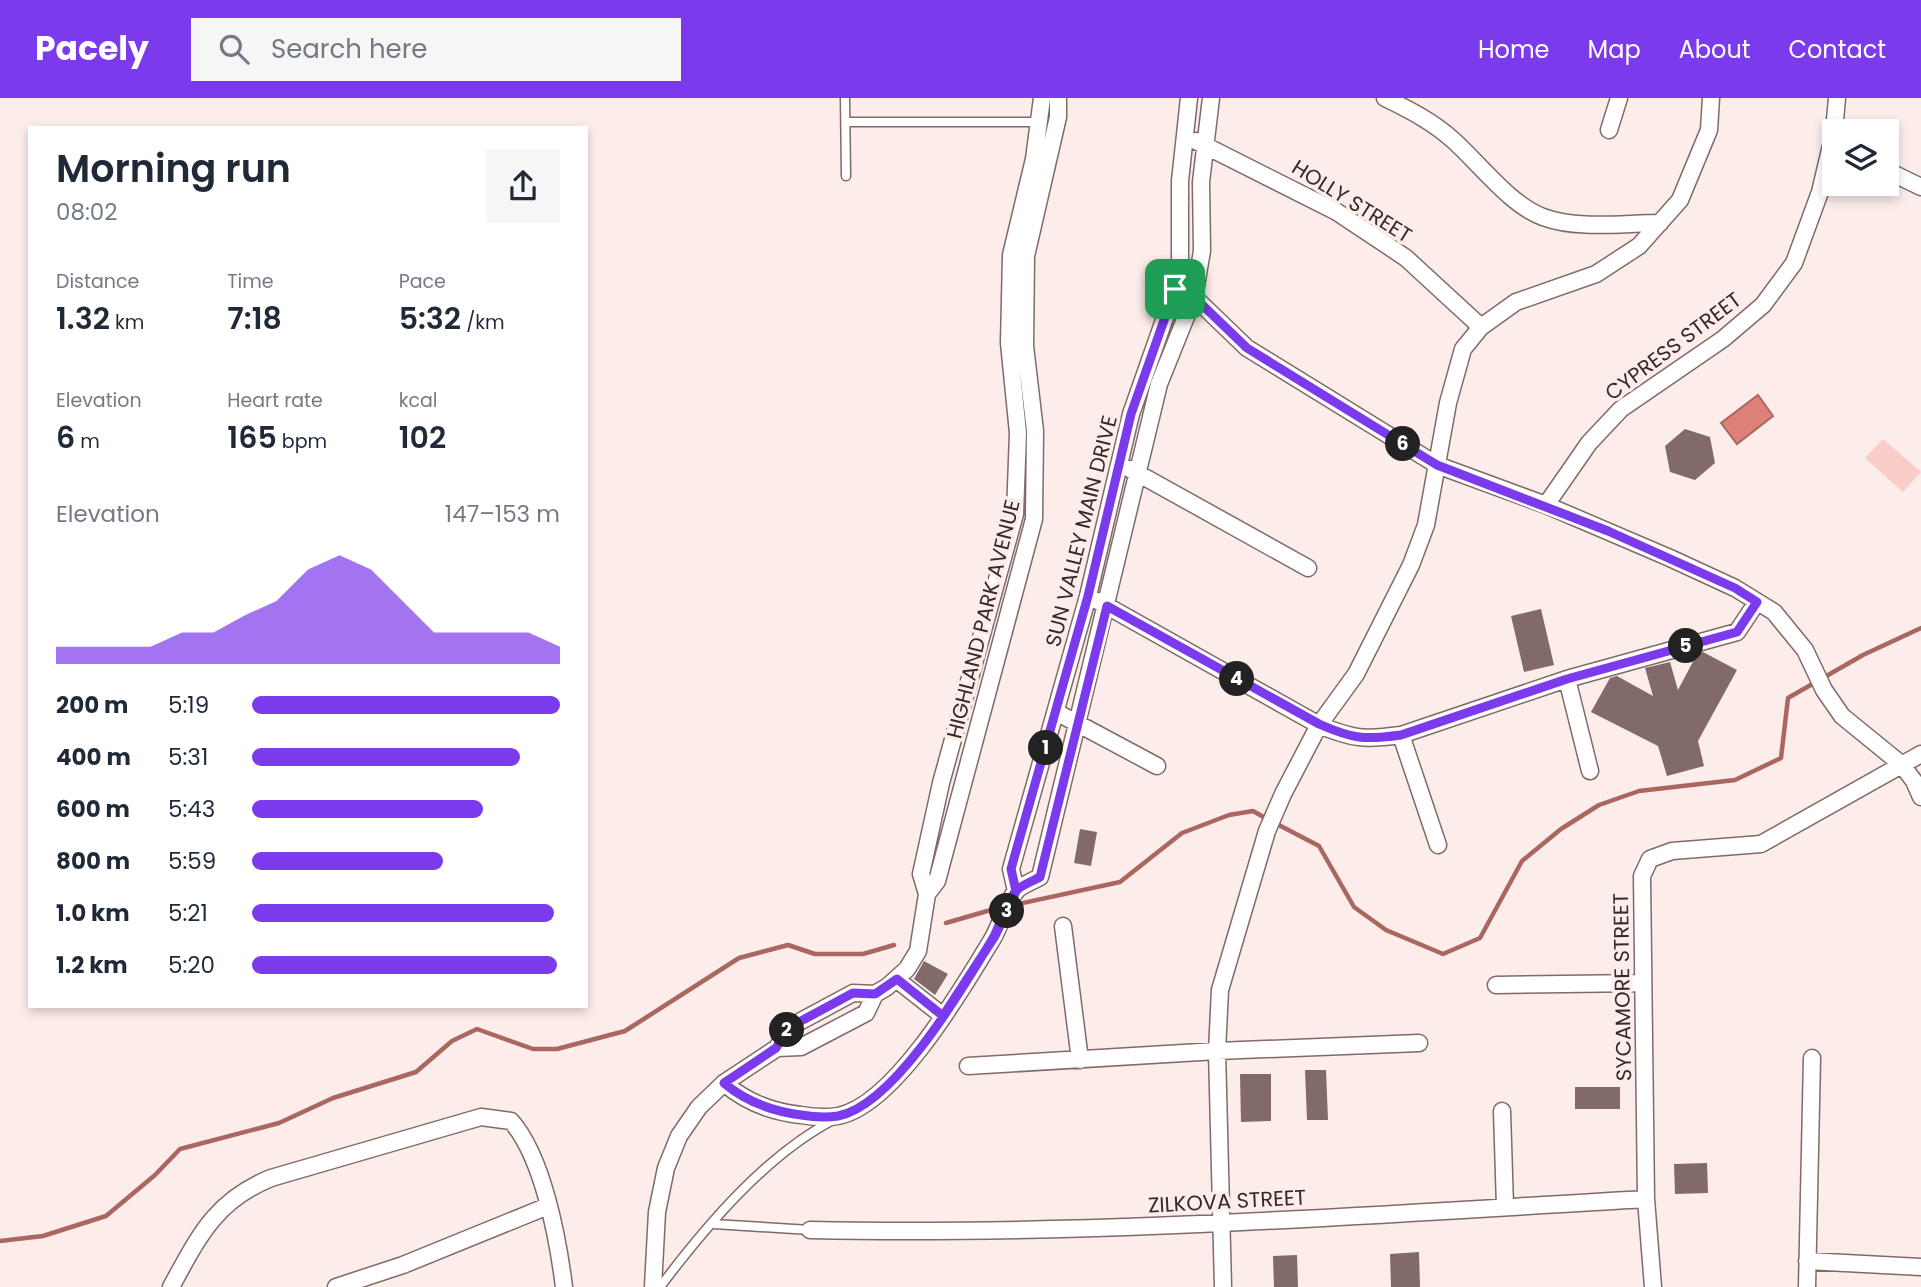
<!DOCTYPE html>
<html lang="en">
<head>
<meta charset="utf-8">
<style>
	body { margin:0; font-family:Poppins,sans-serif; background:#f6f6f7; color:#1f2937; height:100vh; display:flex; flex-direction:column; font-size:26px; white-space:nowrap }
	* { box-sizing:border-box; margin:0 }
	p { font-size:23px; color:#747a83 }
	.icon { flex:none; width:38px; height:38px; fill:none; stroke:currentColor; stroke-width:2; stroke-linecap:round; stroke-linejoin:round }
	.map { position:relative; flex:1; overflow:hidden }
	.panel { position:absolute; left:28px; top:28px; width:560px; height:882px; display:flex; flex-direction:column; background:#fff; border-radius:0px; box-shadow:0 4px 10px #0003 }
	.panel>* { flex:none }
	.buttons { position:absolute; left:1822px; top:21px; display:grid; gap:14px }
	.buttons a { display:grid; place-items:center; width:77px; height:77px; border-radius:0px; background:#fff; box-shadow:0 4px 10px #0003; font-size:35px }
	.pin { position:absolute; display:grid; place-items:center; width:60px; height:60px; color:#fff; margin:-30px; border-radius:14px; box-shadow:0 4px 10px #0006 }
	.km { position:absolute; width:35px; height:35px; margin:-18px; border-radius:50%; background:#222; color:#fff; font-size:19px; line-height:35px; text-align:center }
	.round { display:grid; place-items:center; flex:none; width:74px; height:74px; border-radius:0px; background:#f6f6f7 }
	.overview { display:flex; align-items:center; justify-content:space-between; height:119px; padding:0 28px }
	h1 { font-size:38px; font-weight:600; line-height:52px }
	.figures { display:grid; grid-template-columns:repeat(3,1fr); gap:10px; height:119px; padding:7px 28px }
	.figures div { display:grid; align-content:center }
	.figures b { font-size:30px; font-weight:600 }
	.figures small { font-size:19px; font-weight:400 }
	.figures p { font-size:19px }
	.chart { height:196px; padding:14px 28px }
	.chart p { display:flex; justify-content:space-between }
	.chart svg { width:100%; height:126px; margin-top:7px; fill:#7c3aed; opacity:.7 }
	ul { padding:0 28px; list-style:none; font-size:23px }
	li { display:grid; grid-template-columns:112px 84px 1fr; align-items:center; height:52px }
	li i { height:18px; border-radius:9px; background:#7c3aed }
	header { display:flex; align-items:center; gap:42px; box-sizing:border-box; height:98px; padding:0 35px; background:#7c3aed; color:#fff }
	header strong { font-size:33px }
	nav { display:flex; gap:38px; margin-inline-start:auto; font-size:24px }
	.search { width:490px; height:63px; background:#f6f6f7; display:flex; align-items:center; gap:18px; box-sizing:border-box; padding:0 24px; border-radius:0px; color:#747a83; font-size:26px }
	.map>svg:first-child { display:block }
</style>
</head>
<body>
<header>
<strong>Pacely</strong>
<div class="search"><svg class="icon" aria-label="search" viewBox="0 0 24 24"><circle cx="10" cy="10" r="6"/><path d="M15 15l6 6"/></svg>Search here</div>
<nav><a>Home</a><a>Map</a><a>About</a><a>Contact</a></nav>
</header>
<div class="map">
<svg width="1921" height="1189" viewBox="0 0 1921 1189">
	<rect width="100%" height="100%" fill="#fcecea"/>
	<path fill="#fbcdc8" d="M1883,341L1921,374L1903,394L1865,360Z"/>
	<path fill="#dd8178" stroke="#aa6760" stroke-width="2" d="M1758,297L1773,318L1737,346L1721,325Z"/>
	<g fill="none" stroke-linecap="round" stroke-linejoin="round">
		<path stroke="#aa6760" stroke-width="4.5" d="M1275,725L1319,748L1354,809L1386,832L1443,856L1480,840L1522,763L1561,731L1599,707L1639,693L1735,682L1781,660L1788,600L1863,557L1921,530
			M1014,807L1120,784L1182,735L1229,717L1253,713L1267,721
			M946,825L1001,809
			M0,1143L43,1138L106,1118L155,1077L180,1051L279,1025L333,1000L416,974L452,943L477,931L533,951H557L625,933L739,860L788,847L815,856H863L894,847"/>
	</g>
	<path fill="#826a68" d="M1685,331L1710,339L1715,365L1695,382L1670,374L1665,348Z
		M1541,511L1554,567L1524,574L1511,518Z
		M1703,554L1737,572L1698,643L1704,668L1667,678L1658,648L1591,614L1610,580L1617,578L1653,598L1645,570L1670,564L1678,592L1697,556Z
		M1080,731L1097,734L1091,768L1074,765Z
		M924,863L948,876L935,897L914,881Z
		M1305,972H1326L1328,1022H1307Z
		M1240,976H1271V1023L1241,1024Z
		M1575,989H1620V1011H1575Z
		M1707,1065L1708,1095L1675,1096L1674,1066Z
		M1419,1154L1420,1189H1391L1390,1156Z
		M1297,1157L1298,1189H1274L1273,1158Z"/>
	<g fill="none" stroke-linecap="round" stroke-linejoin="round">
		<g stroke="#816a68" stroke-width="11">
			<path id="service" d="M845,0L846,78
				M846,24H1040
				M714,1126L810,1132
				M660,1189C706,1128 765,1058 833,1022"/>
		</g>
		<g stroke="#816a68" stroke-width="19">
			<path id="minor" d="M1385,0C1410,12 1433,24 1453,42C1479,65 1510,107 1543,119C1578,132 1623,125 1660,125
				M1609,32L1619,0
				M1834,33L1837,0
				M1196,43L1337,114L1406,160L1481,229
				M1886,72L1921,89
				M1175,191L1194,199L1247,250L1437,367L1546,407L1670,460L1735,490L1774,514L1805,552L1824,592L1842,618L1901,666L1914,683L1921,699
				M1130,371L1308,470
				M1546,407L1589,345L1621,311L1723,241L1763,207L1794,165L1820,94L1834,35
				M1098,503L1319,627C1353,641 1364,642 1401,637L1567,581L1737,534L1757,504
				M1567,581L1590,673
				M1056,614L1157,668
				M1401,637L1438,747
				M1016,793L1011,771L1088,498L1131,316L1175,191L1180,171V83L1189,0
				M927,796L937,783L1034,421L1035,333L1025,248L1026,158L1058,19V0
				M1063,828L1080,962
				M896,881L943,918
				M1496,887L1641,885
				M777,950L788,930L853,895L875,896L887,889L907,871L918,853L927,796L921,776L941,685L1015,416L1018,335L1009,245L1011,157L1034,61L1042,0
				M968,968L1217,953L1419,945
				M724,985C746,1004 772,1014 801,1017C813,1019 826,1020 838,1018C895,1007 964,888 993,840C1001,826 1006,804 1017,792C1022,787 1033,783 1040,779L1159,286L1194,199L1202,153L1201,84L1211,0
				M1502,1013L1505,1109
				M810,1132C1089,1138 1368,1117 1646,1101
				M1807,1163L1921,1169
				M171,1189C199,1138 215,1103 271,1080L481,1019L511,1023C543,1059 558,1141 564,1189
				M336,1189L403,1167L548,1108
				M653,1189L657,1114L666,1070L679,1038L699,1009L724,985L777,950L801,949L866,915L875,896
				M1223,1189L1217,953L1220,892L1267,733L1283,696L1319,627L1356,576L1411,467L1426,427L1448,305L1463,251L1481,229L1516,204L1596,176L1639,148L1680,102L1709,32L1711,0
				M1653,1189L1646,1101L1642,778L1650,761L1672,753L1761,746L1921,656
				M1807,1189L1812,960"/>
		</g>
		<use href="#service" stroke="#fff" stroke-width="8"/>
		<use href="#minor" stroke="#fff" stroke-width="16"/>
	</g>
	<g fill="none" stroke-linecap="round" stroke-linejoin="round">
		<g stroke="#fff" stroke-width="14">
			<path id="route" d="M1175,191L1131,316L1088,498L1011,771L1016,793L1013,801L995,838L943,918L897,881L875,896L853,895L788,930L776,950L724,985C746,1004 772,1013 801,1017C813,1019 826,1020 838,1018C895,1007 964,888 993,840C1001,826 1006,803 1017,792C1022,787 1033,783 1040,779L1107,508L1319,626C1353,641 1364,642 1401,637L1567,581L1737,534L1757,504L1735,490L1608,433L1437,367L1247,250L1194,199L1175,191"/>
		</g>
		<use href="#route" stroke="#7c3aed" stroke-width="9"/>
	</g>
	<g text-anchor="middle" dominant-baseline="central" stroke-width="7" stroke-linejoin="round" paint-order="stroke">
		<g font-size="21" fill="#342a28" stroke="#fcecea">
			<text transform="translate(1352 103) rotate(32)">HOLLY STREET</text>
			<text transform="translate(1673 248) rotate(-37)">CYPRESS STREET</text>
			<text transform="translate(1081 433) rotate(-76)">SUN VALLEY MAIN DRIVE</text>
			<text transform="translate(983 521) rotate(-76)">HIGHLAND PARK AVENUE</text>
			<text transform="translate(1622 889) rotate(-91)">SYCAMORE STREET</text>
			<text transform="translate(1227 1103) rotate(-3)">ZILKOVA STREET</text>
		</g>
	</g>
</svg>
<div class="buttons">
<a><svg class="icon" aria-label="layers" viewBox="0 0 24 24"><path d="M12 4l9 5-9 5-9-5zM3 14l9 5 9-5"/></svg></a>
</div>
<div class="pin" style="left:1175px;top:191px;background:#1e9e55"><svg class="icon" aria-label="arrive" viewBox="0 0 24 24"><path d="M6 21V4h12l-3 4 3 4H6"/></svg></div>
<b class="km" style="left:1046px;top:650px">1</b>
<b class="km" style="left:787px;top:932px">2</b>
<b class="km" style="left:1007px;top:813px">3</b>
<b class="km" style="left:1237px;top:581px">4</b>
<b class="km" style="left:1686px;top:548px">5</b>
<b class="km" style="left:1403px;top:346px">6</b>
<section class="panel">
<div class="overview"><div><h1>Morning run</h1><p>08:02</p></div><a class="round"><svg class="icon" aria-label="share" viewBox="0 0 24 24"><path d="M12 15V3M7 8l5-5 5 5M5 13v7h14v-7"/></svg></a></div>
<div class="figures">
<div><p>Distance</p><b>1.32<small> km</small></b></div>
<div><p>Time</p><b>7:18</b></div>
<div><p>Pace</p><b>5:32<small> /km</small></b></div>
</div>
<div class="figures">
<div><p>Elevation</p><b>6<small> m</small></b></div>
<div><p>Heart rate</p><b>165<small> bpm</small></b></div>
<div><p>kcal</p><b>102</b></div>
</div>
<div class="chart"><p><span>Elevation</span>147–153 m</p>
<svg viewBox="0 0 160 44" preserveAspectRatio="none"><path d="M0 44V38L10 38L20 38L30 38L40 33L50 33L60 27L70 22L80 11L90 6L100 11L110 22L120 33L130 33L140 33L150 33L160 38V44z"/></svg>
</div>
<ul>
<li><b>200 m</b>5:19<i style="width:100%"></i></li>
<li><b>400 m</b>5:31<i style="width:87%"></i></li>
<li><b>600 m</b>5:43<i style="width:75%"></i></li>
<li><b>800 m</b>5:59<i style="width:62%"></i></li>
<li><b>1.0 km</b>5:21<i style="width:98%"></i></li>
<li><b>1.2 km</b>5:20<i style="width:99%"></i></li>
</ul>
</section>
</div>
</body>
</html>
